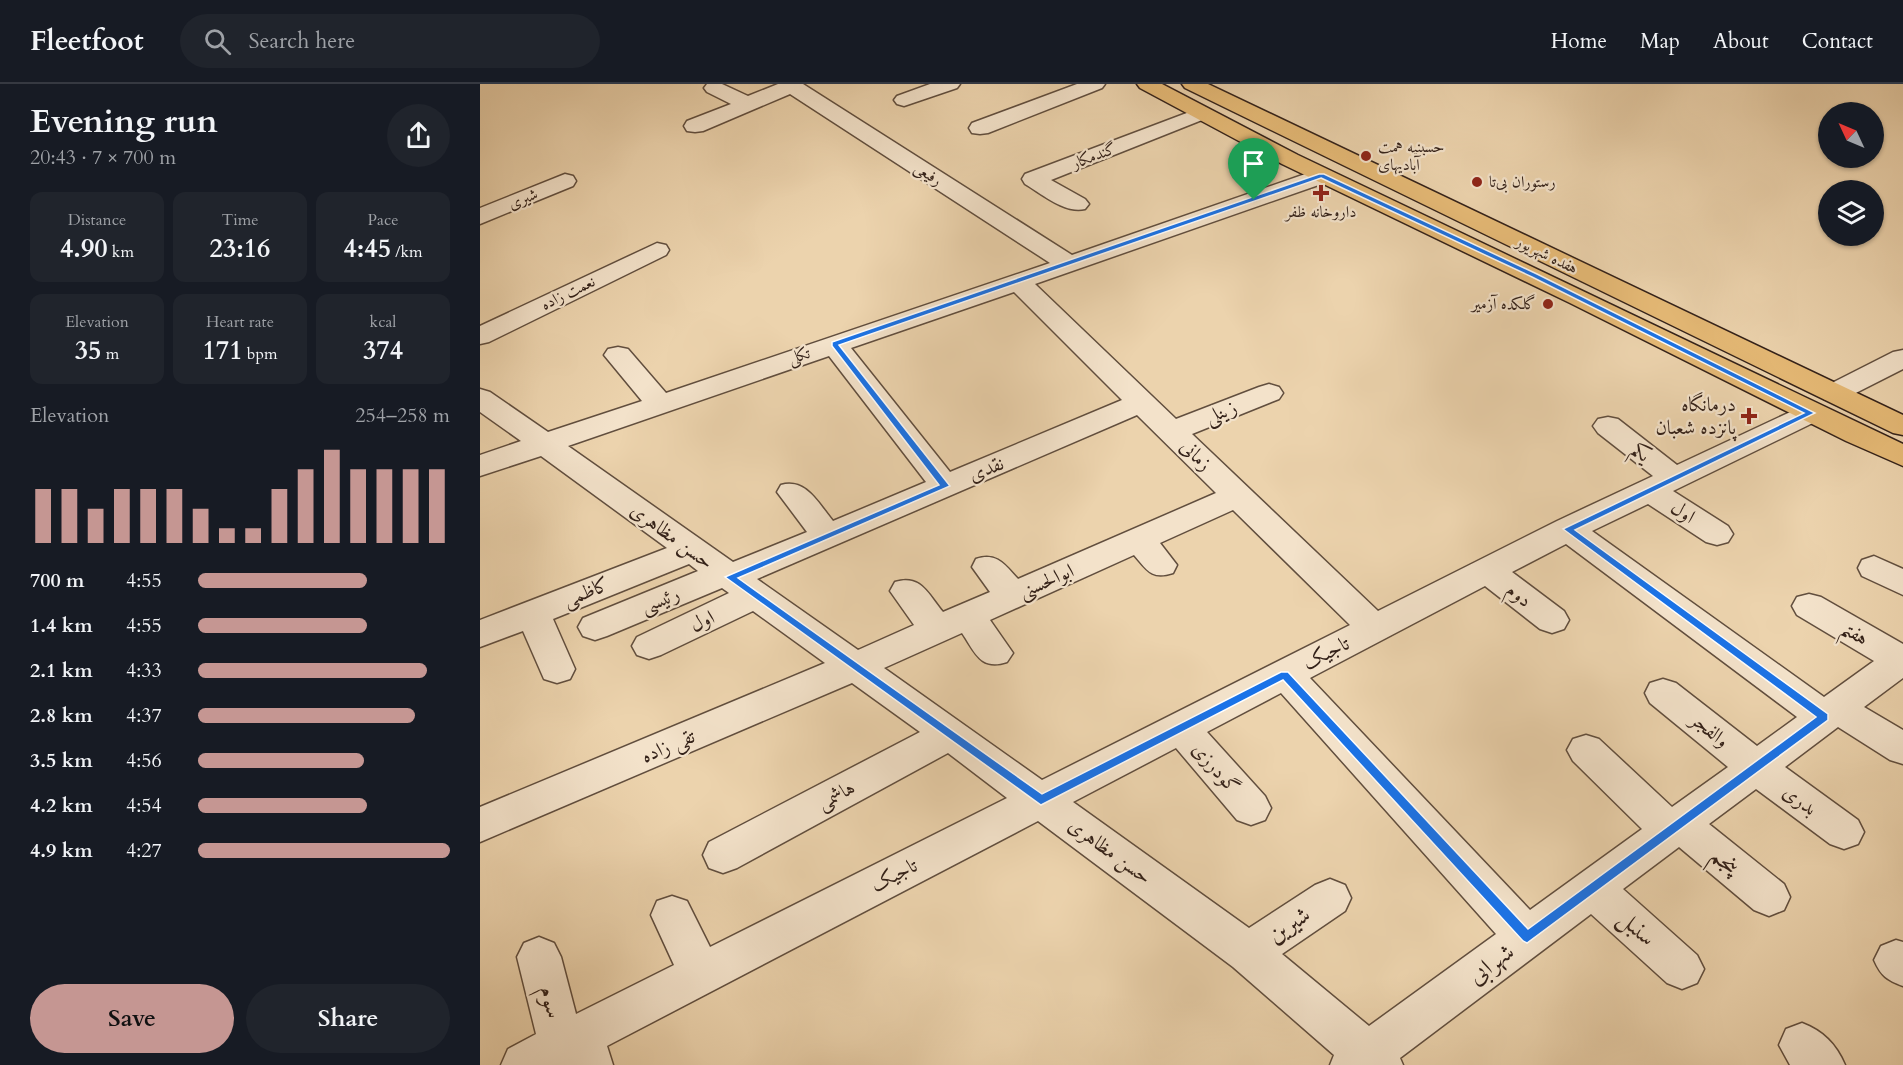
<!DOCTYPE html>
<html lang="en">
<head>
<meta charset="utf-8">
<style>
	body { margin:0; font-family:Cardo,Amiri,serif; background:#20242c; color:#f1f3f6; height:100vh; display:flex; flex-direction:column; font-size:22px; white-space:nowrap }
	* { box-sizing:border-box; margin:0 }
	p { font-size:20px; color:#9ea1a6 }
	.icon { flex:none; width:33px; height:33px; fill:none; stroke:currentColor; stroke-width:2; stroke-linecap:round; stroke-linejoin:round }
	.map { position:relative; flex:1; overflow:hidden }
	.sheet { display:flex; flex-direction:column; background:#171b24; width:480px }
	.sheet>* { flex:none }
	.needle { width:39px; rotate:314deg }
	.fabs { position:absolute; left:1338px; top:18px; display:grid; gap:12px }
	.fabs a { display:grid; place-items:center; width:66px; height:66px; border-radius:50%; background:#171b24; box-shadow:0 2px 4px #0004; font-size:30px }
	.pin { position:absolute; display:grid; place-items:center; width:51px; height:51px; color:#fff; margin:-62px -26px; border-radius:50% 50% 50% 0; rotate:-45deg; box-shadow:0 0 6px #0007 }
	.pin .icon { rotate:45deg }
	.round { display:grid; place-items:center; flex:none; width:63px; height:63px; border-radius:32px; background:#20242c }
	.summary { display:flex; align-items:center; justify-content:space-between; height:102px; padding:0 30px }
	h1 { font-size:33px; font-weight:800; line-height:45px }
	.metrics { display:grid; grid-template-columns:repeat(3,1fr); gap:9px; height:102px; padding:6px 30px }
	.metrics div { display:grid; align-content:center; border-radius:12px; background:#20242c; text-align:center }
	.metrics b { font-size:26px; font-weight:800 }
	.metrics small { font-size:16px; font-weight:400 }
	.metrics p { font-size:16px }
	.chart { height:168px; padding:12px 30px }
	.chart p { display:flex; justify-content:space-between }
	.chart svg { width:100%; height:108px; margin-top:6px; stroke:#c59692; stroke-width:6 }
	.button { display:flex; gap:12px; margin-top:auto; padding:12px 30px }
	.button a { flex:1; height:69px; border-radius:36px; background:#c59692; color:#111; font-size:24px; font-weight:800; line-height:69px; text-align:center }
	.button a+a { background:#20242c; color:#f1f3f6 }
	ul { padding:0 30px; list-style:none; font-size:20px }
	li { display:grid; grid-template-columns:96px 72px 1fr; align-items:center; height:45px }
	li i { height:15px; border-radius:8px; background:#c59692 }
	header { display:flex; align-items:center; gap:36px; box-sizing:border-box; height:84px; padding:0 30px; background:#171b24; border-bottom:2px solid #363941 }
	header strong { font-size:28px }
	nav { display:flex; gap:33px; margin-inline-start:auto; font-size:21px }
	.search { width:420px; height:54px; background:#20242c; display:flex; align-items:center; gap:15px; box-sizing:border-box; padding:0 21px; border-radius:33px; color:#9ea1a6; font-size:22px }
	main { display:flex; flex:1; min-height:0 }
	.map>svg:first-child { display:block }
</style>
</head>
<body>
<header>
<strong>Fleetfoot</strong>
<div class="search"><svg class="icon" aria-label="search" viewBox="0 0 24 24"><circle cx="10" cy="10" r="6"/><path d="M15 15l6 6"/></svg>Search here</div>
<nav><a>Home</a><a>Map</a><a>About</a><a>Contact</a></nav>
</header>
<main>
<section class="sheet">
<div class="summary"><div><h1>Evening run</h1><p>20:43 · 7 × 700 m</p></div><a class="round"><svg class="icon" aria-label="share" viewBox="0 0 24 24"><path d="M12 15V3M7 8l5-5 5 5M5 13v7h14v-7"/></svg></a></div>
<div class="metrics">
<div><p>Distance</p><b>4.90<small> km</small></b></div>
<div><p>Time</p><b>23:16</b></div>
<div><p>Pace</p><b>4:45<small> /km</small></b></div>
</div>
<div class="metrics">
<div><p>Elevation</p><b>35<small> m</small></b></div>
<div><p>Heart rate</p><b>171<small> bpm</small></b></div>
<div><p>kcal</p><b>374</b></div>
</div>
<div class="chart"><p><span>Elevation</span>254–258 m</p>
<svg viewBox="0 0 160 44" preserveAspectRatio="none"><path d="M5 44V22M15 44V22M25 44V30M35 44V22M45 44V22M55 44V22M65 44V30M75 44V38M85 44V38M95 44V22M105 44V14M115 44V6M125 44V14M135 44V14M145 44V14M155 44V14"/></svg>
</div>
<ul>
<li><b>700 m</b>4:55<i style="width:67%"></i></li>
<li><b>1.4 km</b>4:55<i style="width:67%"></i></li>
<li><b>2.1 km</b>4:33<i style="width:91%"></i></li>
<li><b>2.8 km</b>4:37<i style="width:86%"></i></li>
<li><b>3.5 km</b>4:56<i style="width:66%"></i></li>
<li><b>4.2 km</b>4:54<i style="width:67%"></i></li>
<li><b>4.9 km</b>4:27<i style="width:100%"></i></li>
</ul>
<div class="button"><a>Save</a><a>Share</a></div>
</section>
<div class="map">
<svg width="1423" height="981" viewBox="0 0 1423 981">
	<rect width="100%" height="100%" fill="#ecd3ad"/>
	<filter id="stains"><feTurbulence type="fractalNoise" baseFrequency=".00333" numOctaves="4"/><feColorMatrix values="0 0 0 0 .2 0 0 0 0 .09 0 0 0 0 .02 0 0 0 .5 -.17"/></filter>
	<radialGradient id="worn" r=".72"><stop offset=".6" stop-color="#630" stop-opacity="0"/><stop offset="1" stop-color="#630" stop-opacity=".3"/></radialGradient>
	<g fill="none" stroke-linecap="round" stroke-linejoin="round">
		<g stroke="#614e3e" stroke-width="3">
			<path id="minor" d="M227,0H242L268,12L298,0H323L592,171L834,87L842,85L850,87L853,92L850,97L555,200L696,335L779,303L789,300L799,303L803,309L799,315L712,350L898,527L1077,437L1173,392L1118,349L1113,342L1118,335L1128,333L1138,335L1197,381L1321,323L1331,320L1341,323L1345,329L1341,335L1193,407L1248,442L1253,450L1248,458L1237,461L1226,458L1168,420L1112,447L1344,613L1394,577L1317,531L1312,522L1317,513L1329,510L1341,513L1423,560V594L1384,623L1423,646V680L1410,676L1358,643L1305,683L1378,736L1384,748L1378,760L1364,765L1350,760L1276,705L1229,740L1304,800L1310,813L1304,826L1289,832L1274,826L1199,763L1143,805L1217,871L1224,885L1217,899L1202,905L1187,899L1111,830L920,974L923,981H850L854,971L753,883L558,737L127,962L133,981H21L28,965L56,950L37,873L44,859L59,853L74,859L81,873L96,930L194,881L171,831L177,817L192,812L207,817L230,863L527,714L468,669L257,784L243,789L229,784L223,771L229,758L440,648L372,599L0,758V723L345,579L273,527L181,571L169,575L157,571L152,562L157,553L249,509L242,504L127,552L115,556L103,552L98,543L103,534L218,487L209,480L73,535L95,585L90,595L77,599L64,595L43,547L0,563V536L187,464L61,372L0,392V371L41,357L0,328V305L10,308L68,348L162,317L124,271L128,265L138,263L148,265L186,309L570,179L310,10L223,47L215,48L207,47L204,42L207,37L251,20L227,8L224,4ZM534,208L642,316L470,388L371,264ZM349,272L446,398L353,437C338,419 326,394 301,401L297,408L327,448L253,478L88,362ZM657,331L736,409L538,495C525,481 517,468 496,475L492,483L510,508L463,528C448,510 441,490 415,498L410,507L434,541L378,566L277,495ZM753,426L870,541L562,696L404,584L482,549C495,568 500,587 527,578L533,569L510,536L654,471C667,486 671,496 693,489L697,481L680,459ZM1086,460L1317,633L1277,662L1196,599L1183,595L1170,599L1165,609L1170,619L1248,683L1192,723L1119,655L1106,651L1093,655L1087,666L1093,677L1162,745L1050,826L830,594L1005,502L1060,545L1072,549L1084,545L1089,536L1084,527L1032,488ZM801,609L1016,850L889,942L802,870L865,827L871,814L865,801L850,795L835,801L769,844L593,718L696,664L757,736L771,741L785,736L791,724L785,712L727,648Z
				M450,0H480L477,4L424,22L417,20L414,16L417,12Z
				M597,0H625L622,4L508,49L500,50L492,49L489,44L492,39Z
				M720,24L727,26L730,30L727,34L571,96L605,115L609,120L605,125C585,130 562,110 545,100L542,95L545,90Z
				M85,90L93,92L96,97L93,102L0,140V124Z
				M177,159L186,161L189,166L186,171L9,258L0,260V242Z
				M1423,266V285L1364,315L1354,318L1344,315L1340,309L1344,303L1413,268Z
				M1394,472L1423,485V511L1382,492L1378,484L1382,476Z
				M1416,856L1423,858V902C1407,896 1401,892 1394,876L1401,862Z
				M1322,939C1343,947 1356,960 1365,981H1310L1299,961L1306,945Z"/>
		</g>
		<g stroke="#332119" stroke-width="3">
			<path id="major" d="M657,0H682L818,71L1423,360V382L1366,357L1090,219L802,80L660,4Z
				M702,0H728L1423,331V351L1413,349L705,4Z"/>
		</g>
		<use href="#minor" fill="#f3e2ca" fill-rule="evenodd"/>
		<use href="#major" fill="#e6ba76" fill-rule="evenodd"/>
	</g>
	<path fill="#1a73e8" stroke="#fff" stroke-width="1.5" fill-rule="evenodd" d="M839,90H844L1057,190L1335,329L1095,446L1348,630V636L1047,859L1043,857L803,596L561,721L245,493L459,401L352,262V258ZM841,94L1052,193L1324,329L1083,445L1336,633L1048,845L808,588H801L562,710L258,494L470,402L359,261Z"/>
	<g fill="#8f2418" stroke="#f3e2ca" stroke-width="2">
		<circle cx="886" cy="72" r="6"/>
		<circle cx="997" cy="98" r="6"/>
		<path d="M838 100h6v6h6v6h-6v6h-6v-6h-6v-6h6z"/>
		<circle cx="1068" cy="220" r="6"/>
		<path d="M1266 323h6v6h6v6h-6v6h-6v-6h-6v-6h6z"/>
	</g>
	<g text-anchor="middle" dominant-baseline="central" stroke-width="4.5" stroke-linejoin="round" paint-order="stroke">
		<g font-size="16" fill="#332119" stroke="#f3e2ca" text-anchor="start">
			<text x="898" y="63">حسینیه همت<tspan x="898" dy="18">آبادیهای</tspan></text>
			<text x="1009" y="98">رستوران بی‌تا</text>
			<text x="841" y="128" text-anchor="middle">داروخانه ظفر</text>
			<text x="1056" y="220" text-anchor="end">گلكده آزمير</text>
		</g>
		<g font-size="16" fill="#332119" stroke="#f3e2ca">
			<text transform="translate(614 72) rotate(-21)">گندمکار</text>
			<text transform="translate(448 90) rotate(33)">رفیعی</text>
			<text transform="translate(43 115) rotate(-23)">شیری</text>
			<text transform="translate(1067 171) rotate(26)">هفده شهریور</text>
			<text transform="translate(88 209) rotate(-26)">نعمت زاده</text>
			<text transform="translate(319 272) rotate(-19)">تکلی</text>
		</g>
		<g font-size="20" fill="#332119" stroke="#f3e2ca" text-anchor="end">
			<text x="1256" y="320">درمانگاه<tspan x="1256" dy="23">پانزده شعبان</tspan></text>
		</g>
		<g font-size="20" fill="#332119" stroke="#f3e2ca">
			<text transform="translate(741 328) rotate(-22)">زینلی</text>
			<text transform="translate(1161 368) rotate(38)">یکم</text>
			<text transform="translate(716 371) rotate(44)">زمانی</text>
			<text transform="translate(506 385) rotate(-23)">نقدی</text>
			<text transform="translate(1203 428) rotate(33)">اول</text>
			<text transform="translate(192 452) rotate(36)">حسن مظاهری</text>
			<text transform="translate(566 497) rotate(-24)">ابوالحسنی</text>
			<text transform="translate(106 508) rotate(-22)">کاظمی</text>
			<text transform="translate(1039 511) rotate(37)">دوم</text>
			<text transform="translate(180 516) rotate(-22)">رئیسی</text>
			<text transform="translate(222 537) rotate(-26)">اول</text>
			<text transform="translate(1375 549) rotate(31)">هفتم</text>
			<text transform="translate(846 569) rotate(-27)">تاجیک</text>
			<text transform="translate(1230 646) rotate(39)">والفجر</text>
			<text transform="translate(188 662) rotate(-23)">تقی زاده</text>
			<text transform="translate(736 684) rotate(49)">گودرزی</text>
			<text transform="translate(356 711) rotate(-28)">هاشمی</text>
			<text transform="translate(1320 716) rotate(36)">بدری</text>
			<text transform="translate(630 767) rotate(36)">حسن مظاهری</text>
			<text transform="translate(414 791) rotate(-27)">تاجیک</text>
		</g>
		<g font-size="24" fill="#332119" stroke="#f3e2ca">
			<text transform="translate(1245 777) rotate(40)">پنجم</text>
			<text transform="translate(809 841) rotate(-34)">شیرین</text>
			<text transform="translate(1157 844) rotate(42)">سنبل</text>
			<text transform="translate(1011 880) rotate(-37)">شهرابی</text>
			<text transform="translate(71 918) rotate(75)">سوم</text>
		</g>
	</g>
	<rect width="100%" height="100%" filter="url(#stains)"/>
	<rect width="100%" height="100%" fill="url(#worn)"/>
</svg>
<div class="fabs">
<a><svg class="needle" viewBox="-14 -14 28 28"><path d="M0-13l5 13h-10z" fill="#e53935"/><path d="M0 13l5-13h-10z" fill="#9ea1a6"/></svg></a>
<a><svg class="icon" aria-label="layers" viewBox="0 0 24 24"><path d="M12 4l9 5-9 5-9-5zM3 14l9 5 9-5"/></svg></a>
</div>
<div class="pin" style="left:774px;top:116px;background:#1e9e55"><svg class="icon" aria-label="arrive" viewBox="0 0 24 24"><path d="M6 21V4h12l-3 4 3 4H6"/></svg></div>
</div>
</main>
</body>
</html>
